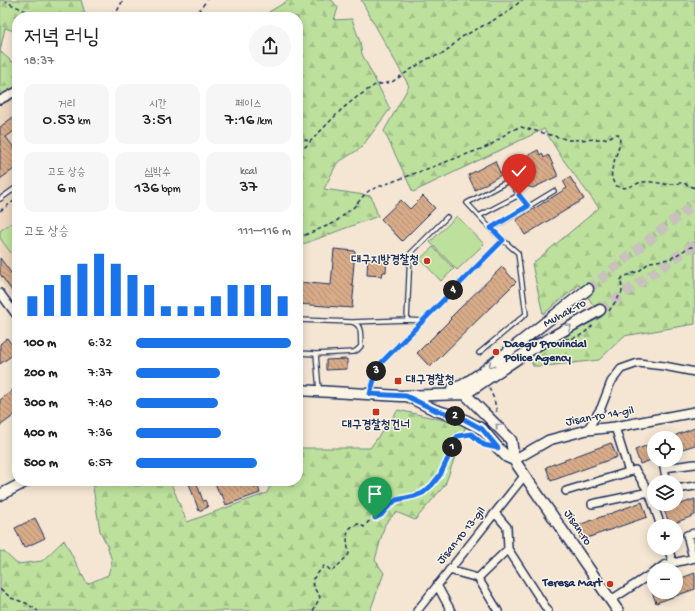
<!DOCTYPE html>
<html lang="ko">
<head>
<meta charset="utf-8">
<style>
	body { margin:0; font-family:"Gochi Hand","Poor Story",sans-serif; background:#f6f6f6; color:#222; height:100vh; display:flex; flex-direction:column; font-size:15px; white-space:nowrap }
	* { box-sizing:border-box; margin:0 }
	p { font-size:13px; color:#767676 }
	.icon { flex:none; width:22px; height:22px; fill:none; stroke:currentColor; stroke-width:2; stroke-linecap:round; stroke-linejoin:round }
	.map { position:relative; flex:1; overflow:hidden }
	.details { position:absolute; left:12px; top:12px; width:291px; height:474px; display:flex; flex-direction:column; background:#fff; border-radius:16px; box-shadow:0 2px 10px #0003 }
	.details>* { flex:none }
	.tools { position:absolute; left:647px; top:431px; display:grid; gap:8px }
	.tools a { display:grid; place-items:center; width:36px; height:36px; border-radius:50%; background:#fff; box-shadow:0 2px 10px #0003; font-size:20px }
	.pin { position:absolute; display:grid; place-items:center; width:34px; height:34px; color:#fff; margin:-41px -17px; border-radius:50% 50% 50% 0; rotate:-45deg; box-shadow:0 0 4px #0007 }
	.pin .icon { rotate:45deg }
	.km { position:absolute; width:20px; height:20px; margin:-10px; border-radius:50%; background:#222; color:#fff; font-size:11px; line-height:20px; text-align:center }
	.round { display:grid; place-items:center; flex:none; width:42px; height:42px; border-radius:21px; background:#f6f6f6 }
	.summary { display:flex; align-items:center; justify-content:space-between; height:68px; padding:0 12px }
	h1 { font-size:22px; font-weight:600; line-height:30px }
	.figures { display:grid; grid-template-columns:repeat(3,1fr); gap:6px; height:68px; padding:4px 12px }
	.figures div { display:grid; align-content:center; border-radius:10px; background:#f6f6f6; text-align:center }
	.figures b { font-size:17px; font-weight:600 }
	.figures small { font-size:11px; font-weight:400 }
	.figures p { font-size:11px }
	.chart { height:112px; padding:8px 12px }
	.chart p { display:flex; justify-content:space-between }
	.chart svg { width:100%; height:72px; margin-top:4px; stroke:#1a73e8; stroke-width:6 }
	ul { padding:0 12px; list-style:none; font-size:13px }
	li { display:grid; grid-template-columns:64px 48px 1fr; align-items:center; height:30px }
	li i { height:10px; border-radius:5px; background:#1a73e8 }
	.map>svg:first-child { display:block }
</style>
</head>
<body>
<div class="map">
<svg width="695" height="611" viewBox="0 0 695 611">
	<defs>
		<pattern id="forest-firs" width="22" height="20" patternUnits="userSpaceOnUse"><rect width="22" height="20" fill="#bde19c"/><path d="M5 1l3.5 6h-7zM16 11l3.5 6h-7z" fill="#a2c189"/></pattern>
		<pattern id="building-back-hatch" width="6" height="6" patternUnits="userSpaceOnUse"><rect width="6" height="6" fill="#d8ac89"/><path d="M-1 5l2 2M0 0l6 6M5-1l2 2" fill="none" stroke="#ae8c73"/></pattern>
	</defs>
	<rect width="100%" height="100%" fill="#f5e6d3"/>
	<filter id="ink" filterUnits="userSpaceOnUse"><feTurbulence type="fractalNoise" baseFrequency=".025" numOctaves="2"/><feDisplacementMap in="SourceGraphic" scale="8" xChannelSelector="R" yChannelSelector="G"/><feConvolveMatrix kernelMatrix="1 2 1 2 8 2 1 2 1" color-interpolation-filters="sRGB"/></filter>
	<g filter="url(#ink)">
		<path fill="#ecd5bd" d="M17,94V304L0,281V102Z"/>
		<path fill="#bde19c" stroke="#6c887d" d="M457,216L484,244L457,270L430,242Z
			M17,219V261L0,238V231Z
			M433,247L454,269L441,281L420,259Z"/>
		<path fill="url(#forest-firs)" stroke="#6c887d" d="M0,0H81L86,17H17V32L5,28L0,51L12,62L17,61V89L0,97Z
			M289,0H332L338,8L334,20L352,19L360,42L362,54L390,109L361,148L337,163L324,189L371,196L378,216L298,246V17H265L269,12Z
			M361,0H695V324L624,336L599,360L546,366H533L529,356L547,344L602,317L579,285L543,314L532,264L599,208L562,158L544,129L413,192L384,131L409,86Z
			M398,410L466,425L445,485L415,520L396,512L385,524L375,560L384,573L370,611H0V551L4,552L17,564L42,561L64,540L87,584L108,575L112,561L107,545L100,531L92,481H170L187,522L267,493L272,481H298V448H370Z"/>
		<path fill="url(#building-back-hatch)" stroke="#1b2f5e" d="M17,114V129L6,137L17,152V167L0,179V127Z
			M538,150L540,155L542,153L544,158L548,155L549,157V156L558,176L533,188L523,185L520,183L517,174L513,175L511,170L515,168L513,163Z
			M495,161L501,175L475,190L468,175Z
			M570,177L584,199L525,235L516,220L567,188L563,181Z
			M423,196L435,208L402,241L381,219L401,200L410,209Z
			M334,249L355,251L352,286H354L352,308L298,304V282L331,285Z
			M368,255L387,256L386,272H383L382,276L367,275Z
			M0,258L17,281V298L0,274Z
			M502,267L516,282L430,367L417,353L451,319L450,318Z
			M7,338L17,352L0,364V344Z
			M347,359V369L326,370V360Z
			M17,387V413L0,426V400Z
			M695,428V445L676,451V435Z
			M611,443L617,457L551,481L546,467Z
			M654,443V459L640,464L635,450Z
			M188,481H196L203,501L205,500L208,507L199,511Z
			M214,481H252L254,488L258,486L260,493L226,505L222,494L220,495Z
			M695,499V515L670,525L664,510Z
			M642,502L647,517L581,540L576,526Z
			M35,518L45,538L24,548L15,528Z
			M695,573V589L656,603L652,592H676V580Z"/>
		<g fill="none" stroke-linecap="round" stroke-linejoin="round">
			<path stroke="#c9c1bc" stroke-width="10" stroke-dasharray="10 5" stroke-linecap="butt" d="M588,289L695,203
				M600,310L695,244"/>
			<g stroke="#1b2f5e" stroke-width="6">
				<path id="service" d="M0,199L17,187
					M479,216L467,203L510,180L519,195
					M491,229L479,216L519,195L528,206
					M503,240L491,229L554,191
					M298,320L352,322L407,320
					M422,321L407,320L410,254L447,217
					M298,353L316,354
					M319,390L316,354L354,352C358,350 359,349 361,346C360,336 363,325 352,322
					M370,393L378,366L503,240L518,253L526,314L479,353
					M15,445L14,441L17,438"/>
			</g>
			<g stroke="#1b2f5e" stroke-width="10">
				<path id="minor" d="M0,100L17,91
					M0,293L17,316
					M615,427L629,472
					M587,430L601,408L611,382L621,369L638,363L664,366L695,372
					M667,482L664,468L695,464
					M676,489L695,486
					M566,491L635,470L649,492H654
					M592,504L649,492L661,526
					M495,513L507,527L508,549L548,611
					M668,548L673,563
					M693,558L687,535L695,533
					M449,570L478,578L498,611
					M657,570L664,565L695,558
					M478,578L508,549
					M437,585L451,611
					M611,600L654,572
					M417,611L525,475"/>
			</g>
			<g stroke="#1b2f5e" stroke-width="12">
				<path id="tertiary" d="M514,460L549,440L587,430L615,427L695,412"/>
			</g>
			<g stroke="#1b2f5e" stroke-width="13">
				<path id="secondary" d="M452,389L463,385L481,373L588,289
					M298,390L401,396L465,394L536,346L600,310
					M461,391L465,394L511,440L514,460L618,611
					M407,396L435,410L461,418L482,429L498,448L507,457L514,460
					M0,495L27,481"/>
			</g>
			<path stroke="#1b2f5e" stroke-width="1.5" stroke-dasharray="4 3" stroke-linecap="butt" d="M4,0C16,8 34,14 48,17
				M114,17L123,0
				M194,17L207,0
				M298,136L310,142
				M298,150L304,148L342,109L357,97L375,85L392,82L427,59L445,53L460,38L505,14L522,0
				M0,211L17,199
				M298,238L334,223L355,206L365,194L370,190L489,146C499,140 510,129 521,127L569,140L604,139L610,137L616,134H618C625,142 609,165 612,178C613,182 615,186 619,187C627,190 636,183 643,182C650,181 658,183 665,184C670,185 675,183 680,183C686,183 690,186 695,188
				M609,311L622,292L621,280L623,277L639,271L650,262L670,259L688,248L695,246
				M565,339C580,338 582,335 593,325
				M489,388L494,399L497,413
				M0,590H2L11,598L26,603L38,611
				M313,611L320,597L314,588L313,579L324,566L327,567L331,571L336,568L349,554C347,542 343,526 359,524L364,527L368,522L381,515L387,508L396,499L415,496L423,493L432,485L440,475L450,455L453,441L457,436L471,434L481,443"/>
			<use href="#service" stroke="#fcf5e5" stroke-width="3.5"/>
			<use href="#minor" stroke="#fcf5e5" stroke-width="7"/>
			<use href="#tertiary" stroke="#fcf5e5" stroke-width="9"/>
			<use href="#secondary" stroke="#fcf5e5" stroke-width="10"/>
		</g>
		<defs><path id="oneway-chevron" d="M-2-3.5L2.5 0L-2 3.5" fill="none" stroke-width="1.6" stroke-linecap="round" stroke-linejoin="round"/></defs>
		<g stroke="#8c92a2">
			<use href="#oneway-chevron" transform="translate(569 327) rotate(-29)"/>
			<use href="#oneway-chevron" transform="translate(491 365) rotate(142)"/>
			<use href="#oneway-chevron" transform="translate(498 426) rotate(-134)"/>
		</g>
	</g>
	<g fill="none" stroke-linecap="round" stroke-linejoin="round" filter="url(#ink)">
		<g stroke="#fff" stroke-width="8">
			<path id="route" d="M375,518L381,515L387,508L396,500L415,496L423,493L432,485L440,475L450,454L453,441L458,436L471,434L484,445L498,448L482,429L462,418L435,410L406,396L370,394L378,366L503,240L491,228L528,206L519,195"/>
		</g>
		<use href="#route" stroke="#1a73e8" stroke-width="5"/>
	</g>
	<g fill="#c8321e" stroke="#fcf5e5" stroke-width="1.5">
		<circle cx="427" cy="261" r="4"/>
		<circle cx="496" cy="352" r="4"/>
		<rect x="394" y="377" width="8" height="8" rx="2"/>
		<rect x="372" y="408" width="8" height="8" rx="2"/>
		<circle cx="610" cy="584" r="4"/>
	</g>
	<g text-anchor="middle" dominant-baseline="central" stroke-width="3" stroke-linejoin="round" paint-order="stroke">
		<g font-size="12" font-weight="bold" fill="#1b2f5e" stroke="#fcf5e5" text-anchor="end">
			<text x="419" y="261">대구지방경찰청</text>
			<text x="504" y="345" text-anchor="start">Daegu Provincial<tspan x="504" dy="14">Police Agency</tspan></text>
			<text x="406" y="381" text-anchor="start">대구경찰청</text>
			<text x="376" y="426" text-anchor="middle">대구경찰청건너</text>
			<text x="602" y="584">Teresa Mart</text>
		</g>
		<g font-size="12" fill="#1b2f5e" stroke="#fcf5e5">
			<text transform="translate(565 314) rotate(-29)">Muhak-ro</text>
			<text transform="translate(600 417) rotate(-10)">Jisan-ro 14-gil</text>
			<text transform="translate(577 528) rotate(56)">Jisan-ro</text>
			<text transform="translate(462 536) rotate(-51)">Jisan-ro 13-gil</text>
		</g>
	</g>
</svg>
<div class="tools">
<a><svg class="icon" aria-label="locate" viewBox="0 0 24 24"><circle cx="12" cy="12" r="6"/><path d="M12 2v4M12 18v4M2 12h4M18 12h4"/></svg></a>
<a><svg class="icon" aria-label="layers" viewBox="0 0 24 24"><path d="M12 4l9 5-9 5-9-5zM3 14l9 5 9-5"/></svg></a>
<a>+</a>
<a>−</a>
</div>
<div class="pin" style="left:375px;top:518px;background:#1e9e55"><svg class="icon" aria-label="arrive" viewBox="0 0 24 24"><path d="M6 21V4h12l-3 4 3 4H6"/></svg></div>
<div class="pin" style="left:519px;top:195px;background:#d93025"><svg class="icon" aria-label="check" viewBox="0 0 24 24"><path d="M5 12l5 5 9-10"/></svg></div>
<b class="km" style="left:452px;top:447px">1</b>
<b class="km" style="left:455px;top:416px">2</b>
<b class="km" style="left:376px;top:371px">3</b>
<b class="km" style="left:453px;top:290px">4</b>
<section class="details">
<div class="summary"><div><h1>저녁 러닝</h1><p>18:37</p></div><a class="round"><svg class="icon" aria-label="share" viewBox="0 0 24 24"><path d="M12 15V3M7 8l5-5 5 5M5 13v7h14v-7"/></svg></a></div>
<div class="figures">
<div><p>거리</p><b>0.53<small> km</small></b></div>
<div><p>시간</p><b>3:51</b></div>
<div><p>페이스</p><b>7:16<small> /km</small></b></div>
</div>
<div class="figures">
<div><p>고도 상승</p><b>6<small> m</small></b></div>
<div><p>심박수</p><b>136<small> bpm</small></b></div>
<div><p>kcal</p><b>37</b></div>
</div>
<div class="chart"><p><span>고도 상승</span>111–116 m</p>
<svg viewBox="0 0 160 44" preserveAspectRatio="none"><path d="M5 44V32M15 44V25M25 44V19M35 44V12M45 44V6M55 44V12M65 44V19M75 44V25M85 44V38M95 44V38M105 44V38M115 44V32M125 44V25M135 44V25M145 44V25M155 44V32"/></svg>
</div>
<ul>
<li><b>100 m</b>6:32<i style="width:100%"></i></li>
<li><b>200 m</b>7:37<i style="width:54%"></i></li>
<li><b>300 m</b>7:40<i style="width:53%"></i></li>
<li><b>400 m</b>7:36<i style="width:55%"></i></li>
<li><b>500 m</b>6:57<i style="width:78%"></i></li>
</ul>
</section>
</div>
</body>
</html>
